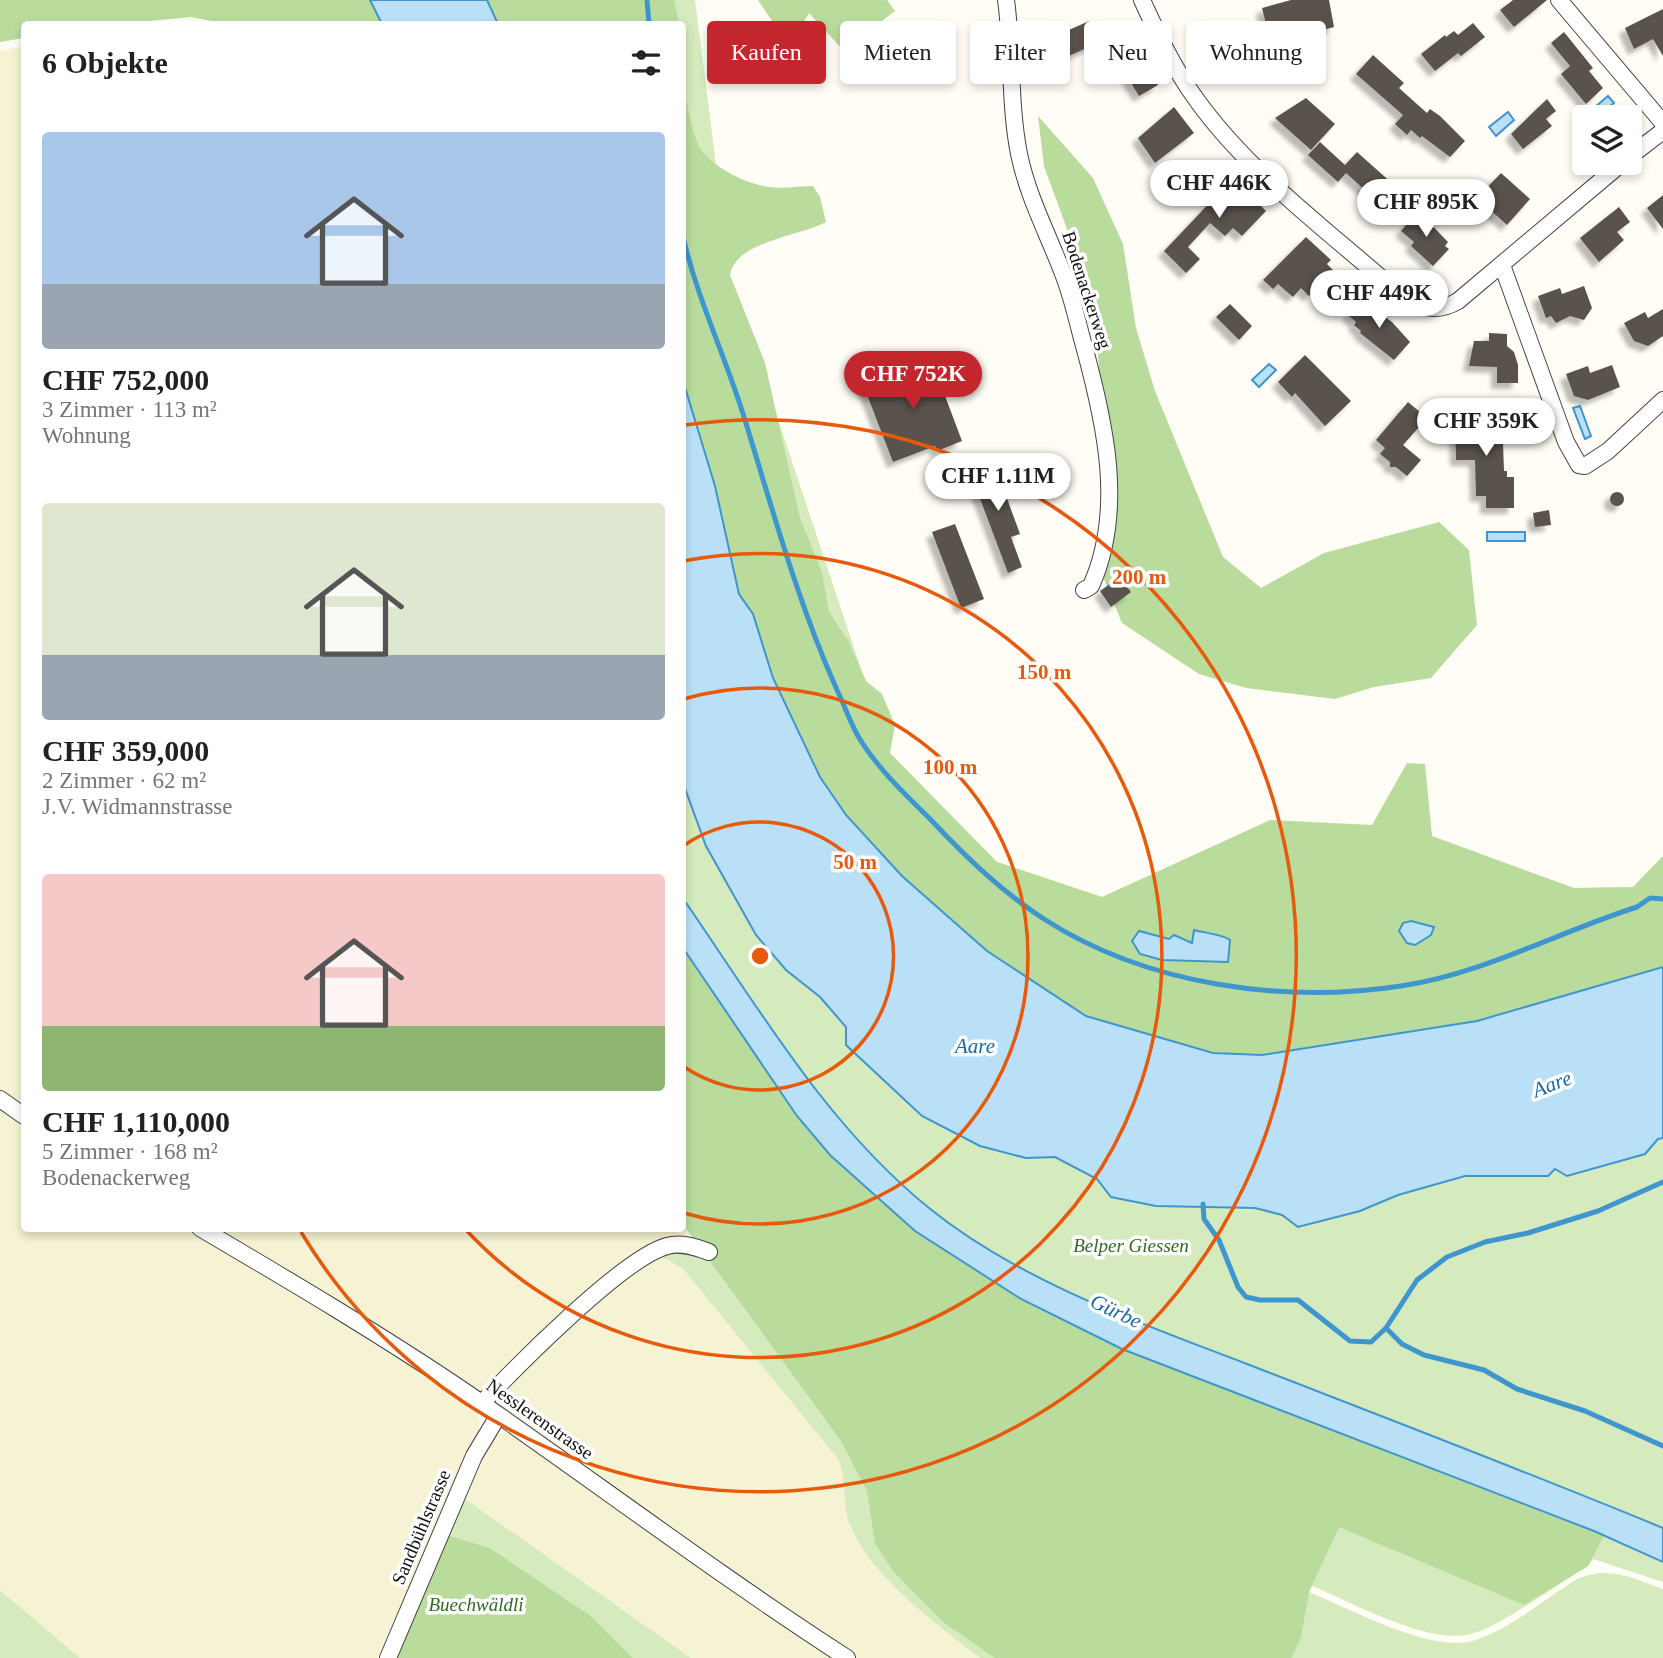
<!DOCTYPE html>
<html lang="de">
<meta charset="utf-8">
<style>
:root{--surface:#fff;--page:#f6f6f6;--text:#202124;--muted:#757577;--accent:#c4262e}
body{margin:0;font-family:"Times New Roman",serif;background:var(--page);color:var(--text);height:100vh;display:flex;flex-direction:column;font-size:26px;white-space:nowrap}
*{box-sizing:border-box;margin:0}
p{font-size:23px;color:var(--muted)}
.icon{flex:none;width:38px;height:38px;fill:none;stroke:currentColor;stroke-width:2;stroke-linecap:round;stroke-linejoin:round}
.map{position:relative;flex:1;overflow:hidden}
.panel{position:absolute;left:21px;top:21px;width:665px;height:1211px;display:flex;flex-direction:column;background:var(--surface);border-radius:7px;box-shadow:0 4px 10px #0003}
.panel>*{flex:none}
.hud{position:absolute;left:707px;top:21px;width:665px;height:63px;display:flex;gap:14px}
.buttons{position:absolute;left:1572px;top:105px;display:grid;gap:14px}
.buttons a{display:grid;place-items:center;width:70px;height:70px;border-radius:7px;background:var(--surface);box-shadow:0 4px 10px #0003;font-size:35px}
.price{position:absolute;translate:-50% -60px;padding:0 16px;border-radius:24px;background:#fff;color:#222;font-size:23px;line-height:46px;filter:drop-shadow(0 2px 4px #0008)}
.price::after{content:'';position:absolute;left:50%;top:42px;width:21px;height:16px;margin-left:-10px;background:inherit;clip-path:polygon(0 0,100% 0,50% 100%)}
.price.current{background:var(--accent);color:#fff}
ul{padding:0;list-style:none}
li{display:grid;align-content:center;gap:14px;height:371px;padding:0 21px}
li span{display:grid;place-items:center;height:217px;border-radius:7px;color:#555}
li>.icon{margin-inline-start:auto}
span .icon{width:126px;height:126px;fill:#fffc;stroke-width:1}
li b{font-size:30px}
h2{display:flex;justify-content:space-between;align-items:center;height:84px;padding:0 21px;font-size:30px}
.tag{padding:0 24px;border-radius:7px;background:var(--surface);box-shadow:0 4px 10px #0003;font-size:24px;line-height:63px}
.tag.current{background:var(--accent);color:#fff}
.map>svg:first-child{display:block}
.farmland{fill:#f6f3d4}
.green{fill:#d5ebbd}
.forest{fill:#b9dc9c}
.water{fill:#b9e0f7;stroke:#3f96cf;stroke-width:2}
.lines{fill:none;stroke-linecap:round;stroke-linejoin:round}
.stream{stroke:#3f96cf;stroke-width:5}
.building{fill:#5a524d;filter:url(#shadow)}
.street-casing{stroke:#444;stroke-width:18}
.street{stroke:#fff;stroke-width:16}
.ring{fill:none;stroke:#e8590c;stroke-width:3.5}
.labels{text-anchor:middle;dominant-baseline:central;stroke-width:7;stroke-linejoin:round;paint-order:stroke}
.street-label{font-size:19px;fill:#111;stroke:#fff}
.park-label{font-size:19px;font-style:italic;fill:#2f6b1f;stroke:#fff}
.water-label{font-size:21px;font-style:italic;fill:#1768a6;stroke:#fff}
.centre{fill:#e8590c;stroke:#fff;stroke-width:3.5}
.ring-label{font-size:21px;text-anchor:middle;font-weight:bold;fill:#e8590c;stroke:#fff;stroke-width:7;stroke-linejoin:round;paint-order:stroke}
</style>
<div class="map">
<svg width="1663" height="1658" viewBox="0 0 1663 1658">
<defs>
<filter id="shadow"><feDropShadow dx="-6" dy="6" stdDeviation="2" flood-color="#0004"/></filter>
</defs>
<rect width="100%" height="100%" fill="#fffdf5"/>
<g class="farmland">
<polygon points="24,46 24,1109 0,1091 0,51"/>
<polygon points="0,1103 24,1122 24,1228 192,1229 287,1284 473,1404 480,1421 479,1431 377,1658 80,1658 0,1590"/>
<polygon points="683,1224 693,1241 667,1242 482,1392 475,1391 209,1229 682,1228"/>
<polygon points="655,1256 667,1259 684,1270 838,1459 843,1469 851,1527 861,1546 883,1573 937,1623 980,1658 854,1658 498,1408 495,1402 496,1396 584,1310"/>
<polygon points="500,1433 513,1433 834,1658 691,1658 461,1496 493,1436"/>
</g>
<g class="green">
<path d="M189,0h506l35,275 159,478 108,109 104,35 271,-72 202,63 59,-1 30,-31v726l-70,-23 -5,7c-30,18 -87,60 -117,68 -44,11 -117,-31 -159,-48l-3,6c42,17 124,63 167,48 36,-13 69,-41 101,-61 31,-14 56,-1 86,10v69h-683c-43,-34 -107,-79 -129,-131 -10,-22 -3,-47 -13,-68l-154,-189 -17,-11 -12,-3 11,-4 37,1 -21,-29v-1200h-454z"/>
<polygon points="461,1496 691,1658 633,1658 591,1616 490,1548 444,1534"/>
<polygon points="0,1590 80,1658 0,1658"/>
</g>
<g class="forest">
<polygon points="0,0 370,0 382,24 228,24 191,17 116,24 24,24 24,38 0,42"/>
<polygon points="487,0 674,0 679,24 498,24"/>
<polygon points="758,0 887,0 895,11 843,50 809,13 797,33 780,33"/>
<path d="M682,66c2,21 8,68 20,85 14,18 45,33 67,36 15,2 30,-1 44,-1l7,11 6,25c-28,15 -90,19 -96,53l35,88 35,155 22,54 7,40 20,30 17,39 16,13 13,31 -5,28 107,109 105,35 168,-77 102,5 35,-62 18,1 7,72 142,52 59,-1 30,-31v111l-186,54 -215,34 -49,-2 -127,-37 -99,-65 -85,-75 -56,-61 -26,-38 -47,-99 -20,-64 -14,-20 -24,-108 -31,-102z"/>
<polygon points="1038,116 1093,178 1123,244 1136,328 1155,391 1223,557 1261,588 1324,553 1439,522 1469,550 1477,625 1431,678 1374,687 1335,699 1246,688 1199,674 1122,623 1099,567 1107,485 1098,354 1080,265 1044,166"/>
<polygon points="682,948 797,1116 830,1155 915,1231 968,1266 1021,1299 1122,1349 1594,1531 1604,1536 1588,1566 1524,1605 1339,1527 1309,1592 1301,1637 1292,1658 995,1658 943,1622 892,1570 875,1543 867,1491 841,1441 683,1224"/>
<polygon points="444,1534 490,1548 591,1616 633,1658 394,1658"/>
</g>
<g class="water">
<polygon points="370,0 487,0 498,24 382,24"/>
<polygon points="1608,96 1614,103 1597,117 1592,117 1588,113"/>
<polygon points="1508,112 1514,120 1496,136 1489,127"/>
<polygon points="1389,198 1396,205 1382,221 1374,214"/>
<polygon points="683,364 684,384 715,486 739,594 753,614 773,678 820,777 846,815 902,876 987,951 1086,1016 1213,1053 1262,1055 1477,1021 1663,967 1663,1138 1658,1139 1645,1154 1567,1176 1555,1169 1548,1176 1465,1176 1398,1195 1360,1211 1298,1227 1282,1215 1255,1208 1156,1206 1111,1197 1097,1179 1055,1157 1026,1158 980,1146 922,1116 846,1045 846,1027 820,997 786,970 756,935 706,846 683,783"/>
<polygon points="1269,364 1276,370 1259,387 1252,380"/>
<polygon points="1580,406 1591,436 1585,439 1573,408"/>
<rect x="1487" y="532" width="38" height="9"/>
<path d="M682,897c75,108 143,227 247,311 90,73 211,115 318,156 139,54 278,107 416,164v34l-69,-31 -472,-182 -101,-50 -106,-68 -85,-76 -33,-39 -114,-168z"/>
<polygon points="1411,921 1434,927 1431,935 1415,945 1407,943 1399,931 1403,923"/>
<path d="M1194,930c10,3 28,4 36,10l-2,22 -66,-2 -22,-6 -8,-13 7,-10 30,8 5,-4 18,8z"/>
</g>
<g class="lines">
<g class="stream">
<polyline points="647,0 649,24"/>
<path d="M682,232c14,65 44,125 63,188 28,91 53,183 92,270 8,16 14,36 24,51 19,30 46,55 71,80 34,36 70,71 112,98 102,66 239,85 357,67 82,-12 157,-54 236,-79l13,-9 13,1"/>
<polyline points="1203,1204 1204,1219 1219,1240 1238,1287 1246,1297 1260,1300 1298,1300 1350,1341 1371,1342 1386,1328 1417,1280 1447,1257 1485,1242 1528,1233 1598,1211 1663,1182"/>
<polyline points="1386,1328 1402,1344 1424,1355 1484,1370 1517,1389 1585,1411 1663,1446"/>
</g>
</g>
<g class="building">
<polygon points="1291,0 1329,0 1334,27 1306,35 1301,23 1268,32 1262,8"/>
<polygon points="1513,0 1547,0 1514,27 1500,10"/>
<polygon points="1663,9 1663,56 1653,39 1634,49 1625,28"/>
<polygon points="1089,21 1098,43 1064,58 1061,51 1054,53 1049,39"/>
<polygon points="1473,23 1485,37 1461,56 1458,53 1435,71 1421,54 1445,35 1446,37 1454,31 1458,35"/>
<polygon points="1564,32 1593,68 1589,71 1603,88 1586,104 1561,74 1570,66 1551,43"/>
<polygon points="1373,55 1404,83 1399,88 1427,113 1430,109 1440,116 1465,141 1450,157 1422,136 1420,138 1411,130 1407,135 1395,124 1403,115 1356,74"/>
<polygon points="1146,60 1158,85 1139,96 1125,73"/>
<polygon points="1306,98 1335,124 1311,150 1275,118"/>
<polygon points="1547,99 1556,111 1546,119 1552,126 1523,149 1511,134"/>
<polygon points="1174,107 1194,133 1155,163 1138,138"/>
<polygon points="1320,142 1345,165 1357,152 1394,185 1378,202 1346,173 1338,182 1308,155"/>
<polygon points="1501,173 1530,199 1507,225 1477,198"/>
<polygon points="1237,174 1264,200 1260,205 1266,211 1242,236 1233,228 1225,236 1210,223 1188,247 1200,259 1186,273 1164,251"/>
<polygon points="1663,195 1663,229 1647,208"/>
<polygon points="1619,207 1630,222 1617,232 1624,240 1599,262 1580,238"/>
<polygon points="1418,211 1448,242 1445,246 1449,249 1433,266 1411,246 1414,242 1401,231"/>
<polygon points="1306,237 1331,260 1327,264 1333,270 1309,296 1301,288 1293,297 1278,284 1273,289 1263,280"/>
<polygon points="1584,286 1592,308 1584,320 1570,316 1556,323 1551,316 1546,318 1538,296 1560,288 1562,294"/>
<polygon points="1364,302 1392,322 1410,342 1394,360 1360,333 1361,331 1354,325 1356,322 1347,314"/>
<polygon points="1230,304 1252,326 1239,340 1216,317"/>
<polygon points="1663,309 1663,336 1648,346 1634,341 1624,323 1645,312 1648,318"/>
<polygon points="1489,333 1507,334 1507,346 1514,352 1518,365 1518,383 1497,383 1497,367 1469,366 1474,341 1489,341"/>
<polygon points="1305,355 1351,401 1325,426 1295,393 1292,397 1278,382"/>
<polygon points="930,356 962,441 937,451 935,446 893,462 864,387 906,370 904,366"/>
<polygon points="1612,365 1620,387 1588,400 1574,396 1566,374 1588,366 1590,373"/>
<polygon points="1408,402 1427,418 1403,445 1421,460 1407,476 1396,467 1390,467 1390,462 1380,454 1385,448 1376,440"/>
<polygon points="1464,415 1502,415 1504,471 1507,471 1507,477 1514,477 1514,508 1486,508 1486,496 1476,496 1475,460 1456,460 1455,418 1463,418"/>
<polygon points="994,463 1020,534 1011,537 1022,567 1008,573 970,472"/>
<circle cx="1617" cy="499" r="7"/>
<polygon points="1549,510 1551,525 1535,527 1533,513"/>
<polygon points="955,524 984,599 961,608 932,532"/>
<polygon points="1120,577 1131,592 1111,607 1100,591"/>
</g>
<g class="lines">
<g class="street-casing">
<g id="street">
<path d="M1006,0c7,51 3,103 13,154 9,44 31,84 46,125 8,22 13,45 19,67 21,77 41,164 7,240l-7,4"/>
<path d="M1142,0c15,33 32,69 54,99 55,77 138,136 208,199 18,12 35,14 54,3l164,-138"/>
<polyline points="1559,0 1663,123"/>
<polyline points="1629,157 1663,131"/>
<polyline points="1502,265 1566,442 1579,465 1585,466 1608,451 1663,400"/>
<polyline points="0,1099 24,1116"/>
<path d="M200,1228c90,53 180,106 267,165 127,88 250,181 380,265"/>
<path d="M481,1404c34,-36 142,-146 186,-158 14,-4 29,1 42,6"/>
<polyline points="388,1658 474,1456 498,1416"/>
</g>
</g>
<use href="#street" class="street"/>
</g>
<g class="ring">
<path d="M683 846A134 134 0 1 1 683 1066"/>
<path d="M684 699A268 268 0 1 1 684 1213"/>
<path d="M683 561A402 402 0 1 1 466 1230"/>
<path d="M685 425A536 536 0 1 1 301 1232"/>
</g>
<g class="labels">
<g class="street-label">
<text transform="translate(1087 290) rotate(72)">Bodenackerweg</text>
<text transform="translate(540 1419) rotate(35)">Nesslerenstrasse</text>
<text transform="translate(421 1527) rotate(-67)">Sandbühlstrasse</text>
</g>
<g class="park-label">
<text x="1131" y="1245">Belper Giessen</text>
<text x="476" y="1604">Buechwäldli</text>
</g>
<g class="water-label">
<text x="975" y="1046">Aare</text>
<text transform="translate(1552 1084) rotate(-21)">Aare</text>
<text transform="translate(1116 1311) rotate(25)">Gürbe</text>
</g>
</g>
<circle cx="760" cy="956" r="10" class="centre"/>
<g class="ring-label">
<text x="1139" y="584">200 m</text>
<text x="1044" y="679">150 m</text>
<text x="950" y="774">100 m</text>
<text x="855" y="869">50 m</text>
</g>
</svg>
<div class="buttons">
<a><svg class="icon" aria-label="layers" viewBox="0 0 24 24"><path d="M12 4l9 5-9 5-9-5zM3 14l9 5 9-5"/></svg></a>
</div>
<b class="price" style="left:1219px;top:220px">CHF 446K</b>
<b class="price" style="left:1426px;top:239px">CHF 895K</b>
<b class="price" style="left:1379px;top:330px">CHF 449K</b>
<b class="price current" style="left:913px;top:411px">CHF 752K</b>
<b class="price" style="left:1486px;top:458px">CHF 359K</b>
<b class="price" style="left:998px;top:513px">CHF 1.11M</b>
<div class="hud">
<a class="tag current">Kaufen</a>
<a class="tag">Mieten</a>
<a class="tag">Filter</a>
<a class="tag">Neu</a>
<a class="tag">Wohnung</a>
</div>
<section class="panel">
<h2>6 Objekte<svg class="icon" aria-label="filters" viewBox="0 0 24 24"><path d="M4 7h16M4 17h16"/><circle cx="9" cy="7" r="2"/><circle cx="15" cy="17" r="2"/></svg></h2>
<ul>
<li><span style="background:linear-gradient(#a9c7e8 70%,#9aa5b1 0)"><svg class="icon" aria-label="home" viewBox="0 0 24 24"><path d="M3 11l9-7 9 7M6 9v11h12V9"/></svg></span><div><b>CHF 752,000</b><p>3 Zimmer · 113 m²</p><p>Wohnung</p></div></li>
<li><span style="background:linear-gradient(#dfe7d0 70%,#9aa5b1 0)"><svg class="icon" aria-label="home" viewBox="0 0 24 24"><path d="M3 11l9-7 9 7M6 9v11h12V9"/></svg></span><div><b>CHF 359,000</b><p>2 Zimmer · 62 m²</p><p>J.V. Widmannstrasse</p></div></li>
<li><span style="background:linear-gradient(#f6c9c9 70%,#8fb573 0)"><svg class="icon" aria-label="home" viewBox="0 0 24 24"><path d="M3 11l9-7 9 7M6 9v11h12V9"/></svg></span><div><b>CHF 1,110,000</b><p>5 Zimmer · 168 m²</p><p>Bodenackerweg</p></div></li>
</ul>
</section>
</div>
